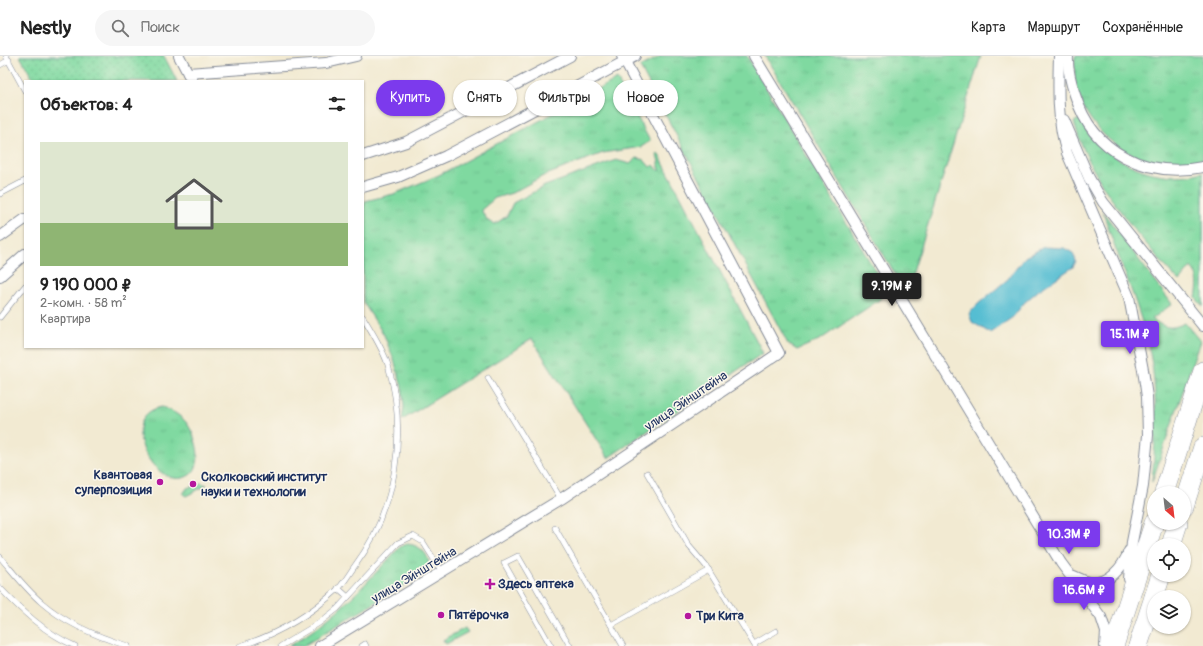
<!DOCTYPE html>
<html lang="ru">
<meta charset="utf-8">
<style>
:root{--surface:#fff;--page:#f6f6f6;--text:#222;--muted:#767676;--line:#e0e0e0;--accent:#7c3aed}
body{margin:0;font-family:Pangolin,sans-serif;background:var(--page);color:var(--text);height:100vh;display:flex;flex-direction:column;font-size:15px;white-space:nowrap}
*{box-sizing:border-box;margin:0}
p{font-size:13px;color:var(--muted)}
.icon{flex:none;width:22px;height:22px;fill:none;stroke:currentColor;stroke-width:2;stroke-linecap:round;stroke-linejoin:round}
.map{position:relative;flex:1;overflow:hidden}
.panel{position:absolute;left:24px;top:24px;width:340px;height:268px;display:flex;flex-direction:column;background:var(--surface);border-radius:0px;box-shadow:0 1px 3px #0004}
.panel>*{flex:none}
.top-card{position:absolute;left:376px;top:24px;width:380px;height:36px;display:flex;gap:8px}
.needle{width:26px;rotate:152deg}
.buttons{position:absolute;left:1147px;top:430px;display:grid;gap:8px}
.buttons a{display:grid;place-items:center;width:44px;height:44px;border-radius:50%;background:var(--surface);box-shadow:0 1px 3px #0004;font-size:20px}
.price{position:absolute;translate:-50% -34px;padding:0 9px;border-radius:4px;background:var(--accent);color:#fff;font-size:13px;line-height:26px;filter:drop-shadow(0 1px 2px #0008)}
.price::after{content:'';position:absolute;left:50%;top:24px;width:12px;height:9px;margin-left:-6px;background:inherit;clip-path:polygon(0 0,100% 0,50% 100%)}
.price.active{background:#222;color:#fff}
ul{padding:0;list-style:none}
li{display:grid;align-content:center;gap:8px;height:212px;padding:0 16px}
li+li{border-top:1px solid var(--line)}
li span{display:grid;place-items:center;height:124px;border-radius:0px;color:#555}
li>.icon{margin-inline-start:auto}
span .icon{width:72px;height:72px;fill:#fffc;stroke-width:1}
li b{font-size:17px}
h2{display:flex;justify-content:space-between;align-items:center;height:48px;padding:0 16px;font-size:17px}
.tag{padding:0 14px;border-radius:18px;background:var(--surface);box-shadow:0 1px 3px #0004;font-size:14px;line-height:36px}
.tag.active{background:var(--accent);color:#fff}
header{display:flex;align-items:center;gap:24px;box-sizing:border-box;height:56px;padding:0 20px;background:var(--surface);border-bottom:1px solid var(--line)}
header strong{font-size:19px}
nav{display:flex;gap:22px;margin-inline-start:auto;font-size:14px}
.search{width:280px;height:36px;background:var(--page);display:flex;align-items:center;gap:10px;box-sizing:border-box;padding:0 14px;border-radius:22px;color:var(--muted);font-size:15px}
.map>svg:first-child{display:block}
.grass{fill:url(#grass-tufts);stroke:#4d847f}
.park{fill:url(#park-dots);stroke:#4d847f}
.water{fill:#55bdd2;stroke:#387698}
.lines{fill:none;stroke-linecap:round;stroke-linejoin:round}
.lane-casing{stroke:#868c98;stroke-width:6}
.street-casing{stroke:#868c98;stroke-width:12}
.highway-casing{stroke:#868c98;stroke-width:20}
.lane{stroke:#fff;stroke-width:5}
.street{stroke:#fff;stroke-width:10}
.highway{stroke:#fff;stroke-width:19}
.poi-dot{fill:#b5179e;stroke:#fbf7ec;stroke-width:1.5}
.labels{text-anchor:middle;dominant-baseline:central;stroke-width:3;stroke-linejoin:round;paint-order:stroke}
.street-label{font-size:13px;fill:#1b2f5e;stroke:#fbf7ec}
.poi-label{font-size:13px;font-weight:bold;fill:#1b2f5e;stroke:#fbf7ec;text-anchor:start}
</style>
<header>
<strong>Nestly</strong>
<div class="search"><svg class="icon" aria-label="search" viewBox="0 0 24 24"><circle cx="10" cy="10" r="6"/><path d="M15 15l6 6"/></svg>Поиск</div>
<nav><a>Карта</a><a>Маршрут</a><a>Сохранённые</a></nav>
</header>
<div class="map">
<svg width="1203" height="590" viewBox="0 0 1203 590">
<defs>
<pattern id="grass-tufts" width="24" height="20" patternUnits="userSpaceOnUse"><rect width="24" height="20" fill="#7fd9a0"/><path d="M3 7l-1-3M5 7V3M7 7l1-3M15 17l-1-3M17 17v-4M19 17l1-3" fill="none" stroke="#6dbb8c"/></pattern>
<pattern id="park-dots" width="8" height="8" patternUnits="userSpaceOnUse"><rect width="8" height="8" fill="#7fd9a0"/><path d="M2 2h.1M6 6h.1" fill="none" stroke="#6dbb8c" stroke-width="1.8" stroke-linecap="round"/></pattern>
</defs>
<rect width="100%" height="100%" fill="#fbf7ec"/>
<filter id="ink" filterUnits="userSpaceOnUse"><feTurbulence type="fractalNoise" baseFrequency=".025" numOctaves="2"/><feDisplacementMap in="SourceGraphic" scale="8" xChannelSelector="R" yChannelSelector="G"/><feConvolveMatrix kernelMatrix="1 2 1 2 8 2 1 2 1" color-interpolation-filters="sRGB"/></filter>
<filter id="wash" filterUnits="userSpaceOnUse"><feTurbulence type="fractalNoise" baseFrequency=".012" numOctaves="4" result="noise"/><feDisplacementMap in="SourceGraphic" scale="16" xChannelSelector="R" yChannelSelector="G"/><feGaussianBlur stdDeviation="0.9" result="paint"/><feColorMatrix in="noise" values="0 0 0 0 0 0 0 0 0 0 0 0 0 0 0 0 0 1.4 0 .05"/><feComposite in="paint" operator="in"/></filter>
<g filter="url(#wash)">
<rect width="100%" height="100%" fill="#f2ead2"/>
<g class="grass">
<polygon points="661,0 747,0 879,221 885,237 879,244 821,283 797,294 788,288 640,11"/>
<polygon points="765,0 981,0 912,219 908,225 901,228"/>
<path d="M1075,0h128v106c-50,16 -110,-19 -125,-69 -4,-12 -4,-25 -3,-37z"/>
<polygon points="617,23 650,85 641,91 603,97 543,120 512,137 495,142 481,154 488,165 495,168 507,160 513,147 545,130 616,104 630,108 637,102 644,104 650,111 654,109 659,115 660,114 658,107 659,105 656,98 658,97 763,297 608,402 532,283 402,364 404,351 402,331 394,304 384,279 363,246 363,153 365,145 394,138 439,119"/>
<path d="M1079,63c6,8 11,19 19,25 29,25 67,39 105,28v135l-7,-9c2,-12 4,-21 -5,-31l-12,14c-15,-15 -28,-32 -42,-48 -27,-34 -51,-68 -63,-111z"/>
<path d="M1103,156l69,92 -20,15c13,9 18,11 33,4l15,18 -48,141c4,-48 7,-99 -6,-146 -11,-42 -30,-82 -43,-124z"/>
<path d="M162,351c9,3 16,7 23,14 12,14 23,52 -3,57 -31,7 -66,-63 -20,-71z"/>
<polygon points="201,427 207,429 186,440 183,438 187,432"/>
<path d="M407,488c14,1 25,12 21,27l-125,75h-14c46,-27 75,-61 111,-99z"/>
<polygon points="465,572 468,576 446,588 443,584"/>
</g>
<polygon class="park" points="20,0 164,0 177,25 34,25"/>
<polygon class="water" points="1044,191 1064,192 1073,197 1076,205 1073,211 1039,234 1024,247 1013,261 990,277 972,266 969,258 978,248 1008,223 1025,201"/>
</g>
<g filter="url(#ink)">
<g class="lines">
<g class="lane-casing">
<g id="lane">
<polyline points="6,0 25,35"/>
<polyline points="0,9 9,4"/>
<polyline points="0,138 25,125"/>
<polyline points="0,261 25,230"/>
<polyline points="488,322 561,443"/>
<polyline points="647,417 689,490 706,510 755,590"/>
<polyline points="555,472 611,569"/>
<path d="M0,501c13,15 26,32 41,45 24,21 57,35 87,44"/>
<path d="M0,532c22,23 45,45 75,58"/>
<polyline points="338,532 348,541"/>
<polyline points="754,588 776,575"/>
<path d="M240,590c36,-11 70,-31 98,-57 6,-6 11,-15 16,-22 43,-57 54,-134 34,-202 -5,-16 -16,-33 -25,-48"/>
<polyline points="281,590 319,567 337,553 398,487 413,480 423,486 442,516"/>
<polyline points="362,590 365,588 366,590"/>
<polyline points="551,590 504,507 518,500 570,590"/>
<polyline points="623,590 611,569 709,514"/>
</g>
</g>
<g class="street-casing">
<g id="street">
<polyline points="179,0 192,25"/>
<polyline points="754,0 1061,507 1101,561 1106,576 1105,590"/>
<path d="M1059,0c-1,32 -2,66 8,97l62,144 14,73 4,27 1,38 -5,51 -11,56 -3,37"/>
<path d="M1068,0c-1,13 3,27 7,39 18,58 71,83 128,72"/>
<polyline points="188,17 326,7 356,0"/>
<polyline points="1064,64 1089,122 1103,146 1203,270"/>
<polyline points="363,100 406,86 570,0"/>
<polyline points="363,131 398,121 446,100 635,0"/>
<polyline points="0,181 25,163"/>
<polyline points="0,220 25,198"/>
<path d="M1071,519c6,2 12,6 18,7 19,4 34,-15 40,-31"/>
<polyline points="320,590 561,443 779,297 622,0"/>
</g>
</g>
<g class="highway-casing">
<g id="highway">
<polyline points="1164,437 1203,315"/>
<polyline points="1184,450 1203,391"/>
<polyline points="1171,489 1178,467"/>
<polyline points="1154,541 1161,519"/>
<polyline points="1114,590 1154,467"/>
<polyline points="1138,590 1154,541"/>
</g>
</g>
<use href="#lane" class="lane"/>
<use href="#street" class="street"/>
<use href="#highway" class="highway"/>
</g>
</g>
<g class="poi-dot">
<circle cx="160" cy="426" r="4"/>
<circle cx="193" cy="428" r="4"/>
<path d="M488 522h4v4h4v4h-4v4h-4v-4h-4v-4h4z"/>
<circle cx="441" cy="559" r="4"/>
<circle cx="688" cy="560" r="4"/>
</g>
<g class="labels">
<g class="street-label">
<text transform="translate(686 345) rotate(-34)">улица Эйнштейна</text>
<text transform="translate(414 519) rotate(-31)">улица Эйнштейна</text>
</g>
<g class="poi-label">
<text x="152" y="419" text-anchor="end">Квантовая<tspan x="152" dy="15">суперпозиция</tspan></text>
<text x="201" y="421">Сколковский институт<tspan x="201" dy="15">науки и технологии</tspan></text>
<text x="498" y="528">Здесь аптека</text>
<text x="449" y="559">Пятёрочка</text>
<text x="696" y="560">Три Кита</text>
</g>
</g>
</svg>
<div class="buttons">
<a><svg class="needle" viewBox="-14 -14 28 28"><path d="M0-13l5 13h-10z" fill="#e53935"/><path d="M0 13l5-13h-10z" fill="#767676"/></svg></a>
<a><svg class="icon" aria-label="locate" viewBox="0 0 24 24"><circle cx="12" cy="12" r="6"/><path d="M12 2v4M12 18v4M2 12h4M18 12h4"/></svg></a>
<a><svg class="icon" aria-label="layers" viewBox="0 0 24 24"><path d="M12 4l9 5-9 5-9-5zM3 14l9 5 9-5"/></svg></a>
</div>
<b class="price active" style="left:892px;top:251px">9.19M ₽</b>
<b class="price" style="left:1130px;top:299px">15.1M ₽</b>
<b class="price" style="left:1069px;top:499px">10.3M ₽</b>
<b class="price" style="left:1084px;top:555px">16.6M ₽</b>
<div class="top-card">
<a class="tag active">Купить</a>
<a class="tag">Снять</a>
<a class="tag">Фильтры</a>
<a class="tag">Новое</a>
</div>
<section class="panel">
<h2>Объектов: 4<svg class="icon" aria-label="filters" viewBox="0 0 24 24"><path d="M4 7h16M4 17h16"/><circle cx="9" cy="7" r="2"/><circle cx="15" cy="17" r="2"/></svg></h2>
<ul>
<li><span style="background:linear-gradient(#dfe7d0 65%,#8fb573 0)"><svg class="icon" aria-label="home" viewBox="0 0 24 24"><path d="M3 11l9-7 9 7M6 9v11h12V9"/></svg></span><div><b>9 190 000 ₽</b><p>2-комн. · 58 m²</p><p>Квартира</p></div></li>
</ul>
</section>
</div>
